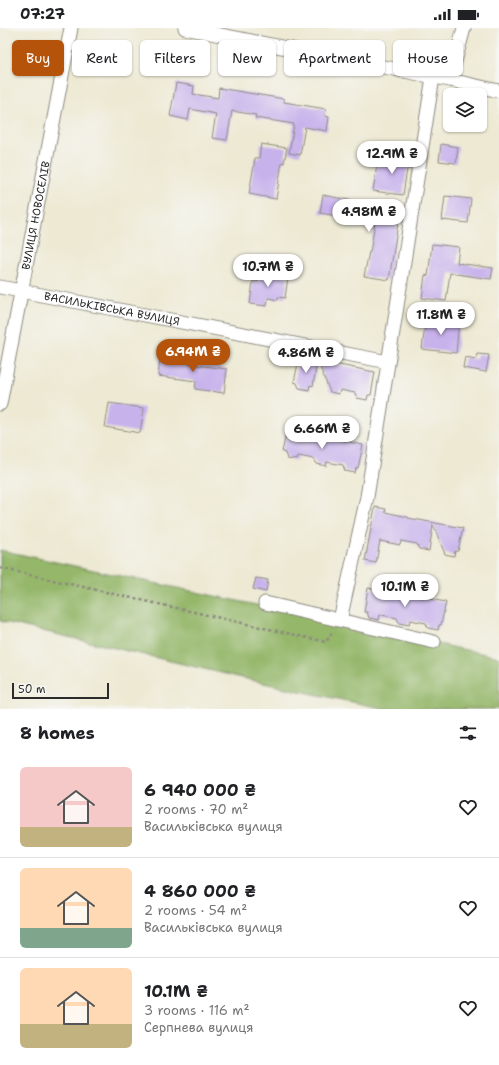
<!DOCTYPE html>
<meta charset="utf-8">
<style>
:root{--surface:#fff;--page:#f6f6f6;--text:#202124;--muted:#757577;--line:#e0e0e0;--accent:#b45309}
body{margin:0;font-family:"Shantell Sans",sans-serif;background:var(--page);color:var(--text);height:100vh;display:flex;flex-direction:column;font-size:15px;white-space:nowrap}
*{box-sizing:border-box;margin:0}
p{font-size:13px;color:var(--muted)}
.icon{flex:none;width:22px;height:22px;fill:none;stroke:currentColor;stroke-width:2;stroke-linecap:round;stroke-linejoin:round}
.map{position:relative;height:681px;overflow:hidden}
.panel{display:flex;flex-direction:column;background:var(--surface);flex:1}
.panel>*{flex:none}
.banner{position:absolute;left:12px;top:12px;width:475px;height:36px;display:flex;gap:8px}
.controls{position:absolute;left:443px;top:60px;display:grid;gap:8px}
.controls a{display:grid;place-items:center;width:44px;height:44px;border-radius:6px;background:var(--surface);box-shadow:0 1px 3px #0004;font-size:20px}
.scale{position:absolute;left:12px;bottom:10px;width:97px;box-sizing:border-box;padding-left:4px;border:2px solid #2b2b2b;border-top:0;font-size:11px;line-height:14px;white-space:nowrap;color:#2b2b2b;-webkit-text-stroke:3px #f6f6f2;paint-order:stroke}
.price{position:absolute;translate:-50% -34px;padding:0 9px;border-radius:14px;background:#fff;color:#222;font-size:13px;line-height:26px;filter:drop-shadow(0 1px 2px #0008)}
.price::after{content:'';position:absolute;left:50%;top:24px;width:12px;height:9px;margin-left:-6px;background:inherit;clip-path:polygon(0 0,100% 0,50% 100%)}
.price.selected{background:var(--accent);color:#fff}
ul{padding:0;list-style:none}
li{display:flex;align-items:center;gap:12px;height:100px;padding:0 20px}
li+li{border-top:1px solid var(--line)}
li span{display:grid;place-items:center;flex:none;width:112px;height:80px;border-radius:6px;color:#555}
li>.icon{margin-inline-start:auto}
span .icon{width:48px;height:48px;fill:#fffc;stroke-width:1}
li b{font-size:17px}
h2{display:flex;justify-content:space-between;align-items:center;height:48px;padding:0 20px;font-size:17px}
.pill{padding:0 14px;border-radius:6px;background:var(--surface);box-shadow:0 1px 3px #0004;font-size:14px;line-height:36px}
.pill.selected{background:var(--accent);color:#fff}
.status{display:flex;justify-content:space-between;align-items:center;height:28px;padding:0 20px;background:var(--surface);direction:ltr}
.status svg{height:11px;fill:currentColor}
.map>svg:first-child{display:block}
.forest{fill:#95b76b;stroke:#60714b}
.building{fill:#c8b2ec}
.lines{fill:none;stroke-linecap:round;stroke-linejoin:round}
.street-casing{stroke:#8c8a7f;stroke-width:15}
.path{stroke:#8c8a7f;stroke-width:2.5;stroke-dasharray:3 3;stroke-linecap:butt}
.street{stroke:#fff;stroke-width:13}
.labels{text-anchor:middle;dominant-baseline:central;stroke-width:4;stroke-linejoin:round;paint-order:stroke}
.street-label{font-size:11px;fill:#2b2b2b;stroke:#f6f6f2}
</style>
<div class="status"><b>07:27</b><svg viewBox="0 0 49 12"><path d="M0 12V9h3v3zM5 12V6h3v6zM10 12V3h3v9zM15 12V0h3v12zM26 1h20v11H26zM47 4h2v5h-2z"/></svg></div>
<div class="map">
<svg width="499" height="681" viewBox="0 0 499 681">
<rect width="100%" height="100%" fill="#f6f6f2"/>
<filter id="ink" filterUnits="userSpaceOnUse"><feTurbulence type="fractalNoise" baseFrequency=".025" numOctaves="2"/><feDisplacementMap in="SourceGraphic" scale="8" xChannelSelector="R" yChannelSelector="G"/><feConvolveMatrix kernelMatrix="1 2 1 2 8 2 1 2 1" color-interpolation-filters="sRGB"/></filter>
<filter id="wash" filterUnits="userSpaceOnUse"><feTurbulence type="fractalNoise" baseFrequency=".012" numOctaves="4" result="noise"/><feDisplacementMap in="SourceGraphic" scale="16" xChannelSelector="R" yChannelSelector="G"/><feGaussianBlur stdDeviation="0.9" result="paint"/><feColorMatrix in="noise" values="0 0 0 0 0 0 0 0 0 0 0 0 0 0 0 0 0 1.4 0 .05"/><feComposite in="paint" operator="in"/></filter>
<g filter="url(#wash)">
<rect width="100%" height="100%" fill="#ede9d3"/>
<polygon class="forest" points="0,522 499,629 499,681 386,681 285,660 0,593"/>
<g id="blocks">
<g class="building">
<polygon points="176,55 194,58 193,66 218,70 219,60 284,71 284,74 326,81 325,88 329,89 327,103 305,99 300,127 289,125 294,96 255,90 256,87 232,83 227,112 212,110 216,86 190,81 188,92 170,88"/>
<polygon points="261,116 287,120 284,135 282,134 276,171 249,166 255,130 259,130"/>
<polygon points="441,116 458,119 456,135 439,133"/>
<polygon points="388,125 412,130 410,141 407,141 403,167 373,163 377,136 386,137"/>
<polygon points="323,167 364,175 362,184 399,189 389,252 364,248 369,224 370,224 375,195 320,185"/>
<polygon points="445,168 471,171 468,195 442,192"/>
<polygon points="432,216 459,219 457,235 493,240 491,251 450,245 446,273 422,270 425,247 428,248"/>
<polygon points="259,243 282,246 281,248 288,249 285,270 278,269 278,272 268,270 267,278 250,276 253,253 258,254"/>
<polygon points="426,290 459,294 456,325 422,321"/>
<polygon points="161,324 189,328 188,336 227,341 224,365 195,361 196,353 158,348"/>
<polygon points="477,326 489,327 486,344 463,340 465,329 476,331"/>
<polygon points="299,331 317,334 313,358 310,357 309,362 299,360 297,355 294,354"/>
<polygon points="318,334 329,337 329,335 375,344 371,367 368,367 367,372 357,370 355,365 340,362 339,366 330,364"/>
<polygon points="109,375 144,380 140,405 105,399"/>
<polygon points="287,401 363,417 358,440 356,440 355,445 345,443 343,437 327,434 326,438 317,436 314,431 298,428 297,432 287,431 285,425 282,424"/>
<polygon points="375,479 386,481 385,484 408,489 408,490 463,500 458,523 455,523 454,528 445,526 433,497 429,523 419,521 417,516 401,513 400,517 380,513 376,535 365,533"/>
<polygon points="256,550 268,552 266,564 253,561"/>
<polygon points="368,560 446,574 441,597 439,597 438,602 428,600 426,595 410,592 409,597 399,595 397,590 382,587 380,587 379,592 369,590 367,584 364,584"/>
</g>
</g>
</g>
<g filter="url(#ink)">
<use href="#blocks" fill-opacity="0" stroke="#8c8a7f" stroke-width="1"/>
<g class="lines">
<g class="street-casing">
<g id="street">
<polyline points="185,0 450,52 499,63"/>
<polyline points="450,52 464,0"/>
<path id="s1" d="M0,259l388,75"/>
<path id="s2" d="M0,376l71,-376"/>
<polyline points="265,575 434,614"/>
<polyline points="340,592 367,469 433,49"/>
</g>
</g>
<polyline class="path" points="0,540 326,614 333,603"/>
<use href="#street" class="street"/>
</g>
</g>
<g class="labels">
<g class="street-label">
<text stroke="none"><textPath href="#s2" startOffset="192">ВУЛИЦЯ НОВОСЕЛІВ</textPath></text>
<text stroke="none"><textPath href="#s1" startOffset="114">ВАСИЛЬКІВСЬКА ВУЛИЦЯ</textPath></text>
</g>
</g>
</svg>
<div class="controls">
<a><svg class="icon" aria-label="layers" viewBox="0 0 24 24"><path d="M12 4l9 5-9 5-9-5zM3 14l9 5 9-5"/></svg></a>
</div>
<div class="scale">50 m</div>
<b class="price" style="left:392px;top:147px">12.9M ₴</b>
<b class="price" style="left:369px;top:205px">4.98M ₴</b>
<b class="price" style="left:268px;top:260px">10.7M ₴</b>
<b class="price" style="left:441px;top:308px">11.8M ₴</b>
<b class="price selected" style="left:193px;top:345px">6.94M ₴</b>
<b class="price" style="left:306px;top:346px">4.86M ₴</b>
<b class="price" style="left:322px;top:422px">6.66M ₴</b>
<b class="price" style="left:405px;top:580px">10.1M ₴</b>
<div class="banner">
<a class="pill selected">Buy</a>
<a class="pill">Rent</a>
<a class="pill">Filters</a>
<a class="pill">New</a>
<a class="pill">Apartment</a>
<a class="pill">House</a>
</div>
</div>
<section class="panel">
<h2>8 homes<svg class="icon" aria-label="filters" viewBox="0 0 24 24"><path d="M4 7h16M4 17h16"/><circle cx="9" cy="7" r="2"/><circle cx="15" cy="17" r="2"/></svg></h2>
<ul>
<li><span style="background:linear-gradient(#f6c9c9 75%,#c2b280 0)"><svg class="icon" aria-label="home" viewBox="0 0 24 24"><path d="M3 11l9-7 9 7M6 9v11h12V9"/></svg></span><div><b>6 940 000 ₴</b><p>2 rooms · 70 m²</p><p>Васильківська вулиця</p></div><svg class="icon" aria-label="heart" viewBox="0 0 24 24"><path d="M12 20l-8-8c-3-5 5-10 8-4 3-6 11-1 8 4z"/></svg></li>
<li><span style="background:linear-gradient(#ffd9b3 75%,#7fa58c 0)"><svg class="icon" aria-label="home" viewBox="0 0 24 24"><path d="M3 11l9-7 9 7M6 9v11h12V9"/></svg></span><div><b>4 860 000 ₴</b><p>2 rooms · 54 m²</p><p>Васильківська вулиця</p></div><svg class="icon" aria-label="heart" viewBox="0 0 24 24"><path d="M12 20l-8-8c-3-5 5-10 8-4 3-6 11-1 8 4z"/></svg></li>
<li><span style="background:linear-gradient(#ffd9b3 70%,#c2b280 0)"><svg class="icon" aria-label="home" viewBox="0 0 24 24"><path d="M3 11l9-7 9 7M6 9v11h12V9"/></svg></span><div><b>10.1M ₴</b><p>3 rooms · 116 m²</p><p>Серпнева вулиця</p></div><svg class="icon" aria-label="heart" viewBox="0 0 24 24"><path d="M12 20l-8-8c-3-5 5-10 8-4 3-6 11-1 8 4z"/></svg></li>
</ul>
</section>
